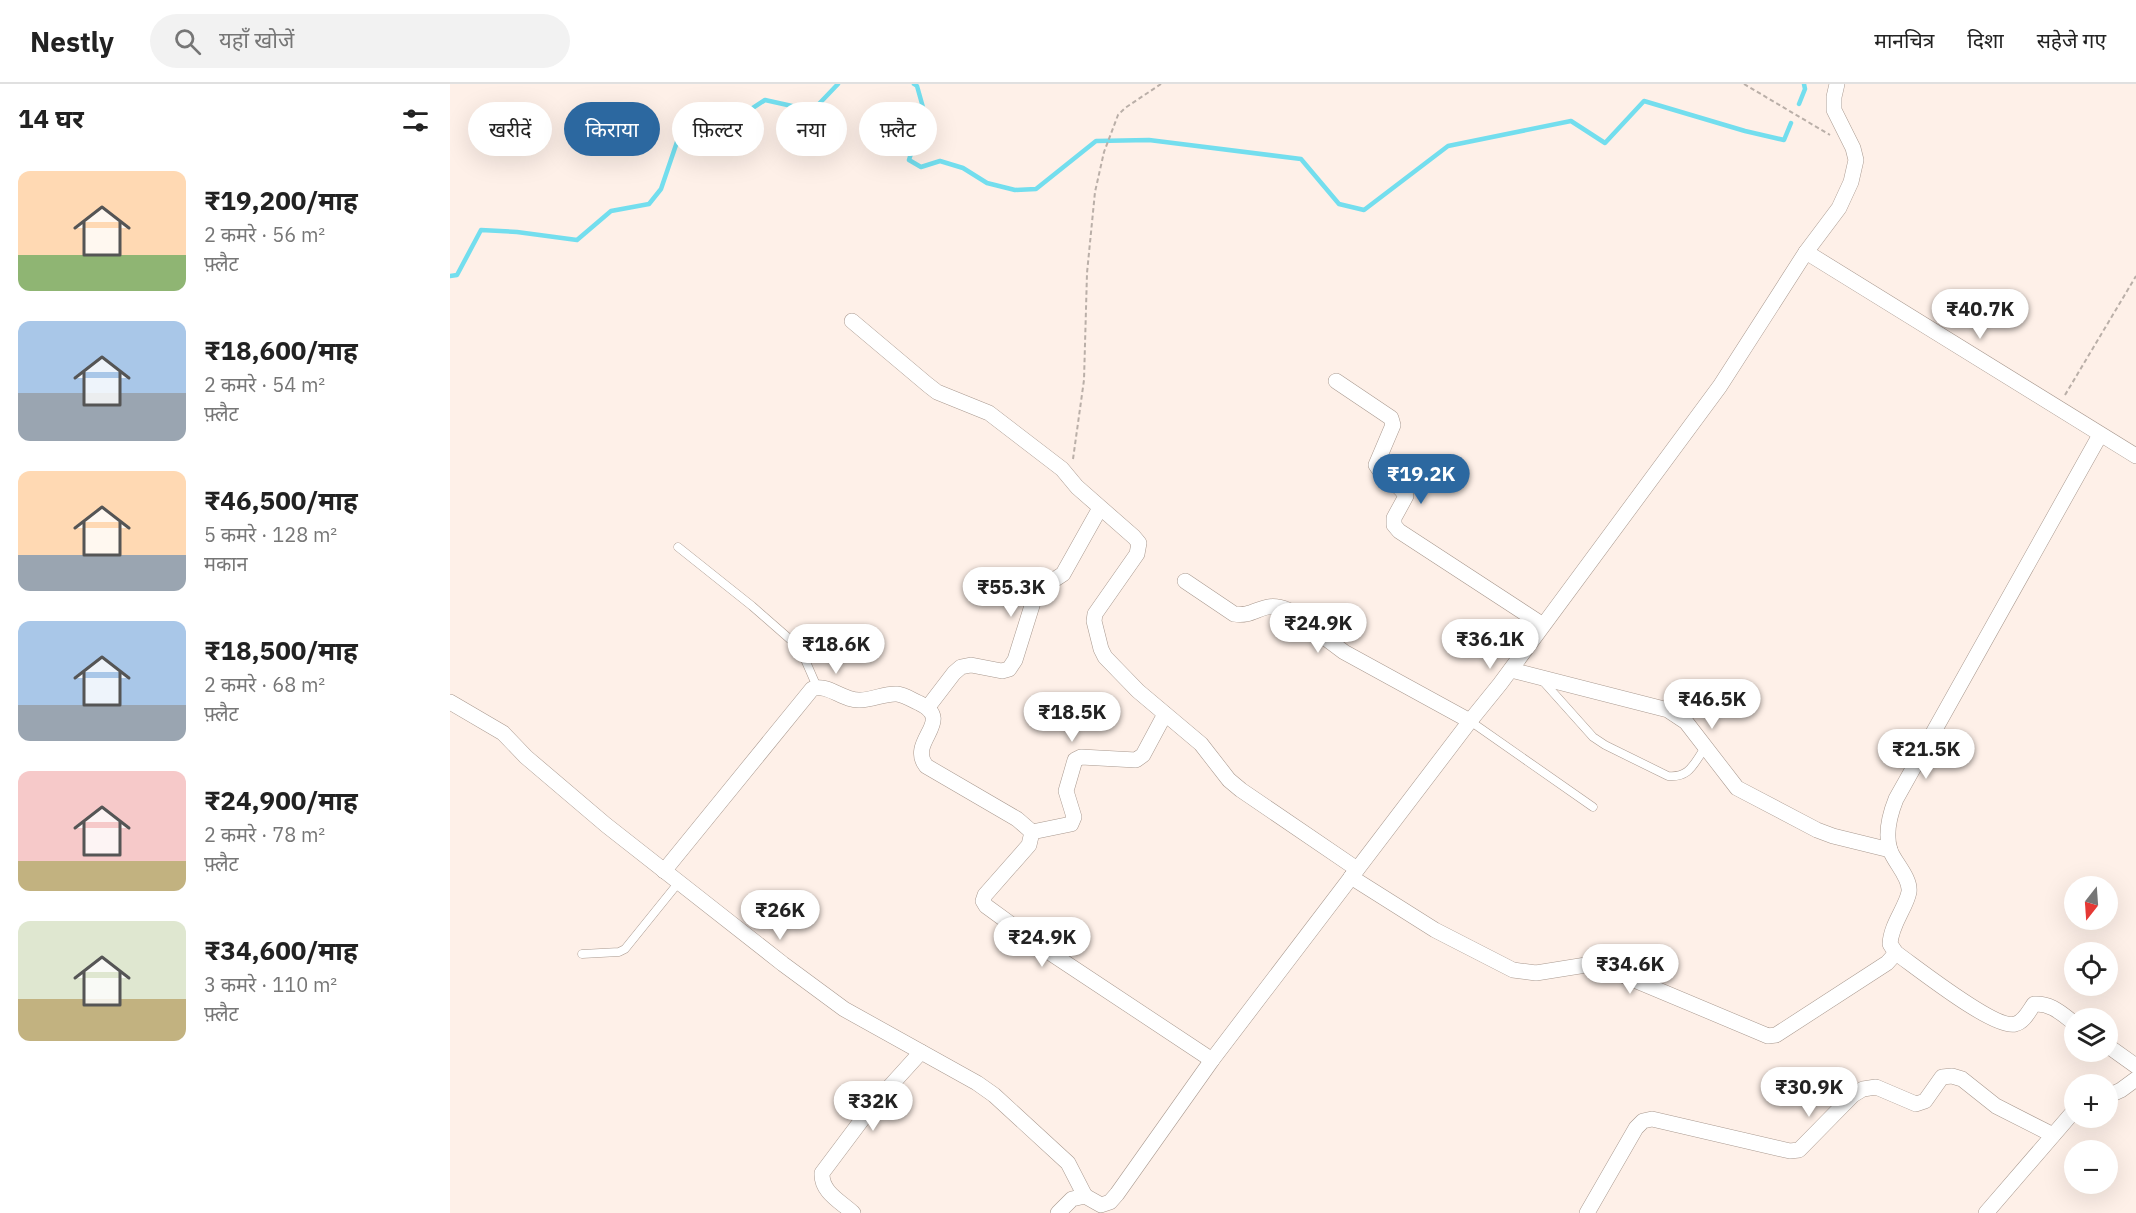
<!DOCTYPE html>
<html lang="hi">
<meta charset="utf-8">
<style>
:root{--surface:#fff;--page:#f2f2f2;--text:#222;--muted:#767676;--line:#e0e0e0;--accent:#2c68a0}
body{margin:0;font-family:"IBM Plex Sans","Noto Sans Devanagari",sans-serif;background:var(--page);color:var(--text);height:100vh;display:flex;flex-direction:column;font-size:22px;white-space:nowrap}
*{box-sizing:border-box;margin:0}
p{font-size:20px;color:var(--muted)}
.icon{flex:none;width:33px;height:33px;fill:none;stroke:currentColor;stroke-width:2;stroke-linecap:round;stroke-linejoin:round}
.map{position:relative;flex:1;overflow:hidden}
.drawer{display:flex;flex-direction:column;background:var(--surface);width:450px}
.drawer>*{flex:none}
.banner{position:absolute;left:18px;top:18px;width:570px;height:54px;display:flex;gap:12px}
.needle{width:39px;rotate:197deg}
.tools{position:absolute;left:1614px;top:792px;display:grid;gap:12px}
.tools a{display:grid;place-items:center;width:54px;height:54px;border-radius:50%;background:var(--surface);box-shadow:0 6px 24px #0002;font-size:30px}
.price{position:absolute;translate:-50% -51px;padding:0 14px;border-radius:21px;background:#fff;color:#222;font-size:20px;line-height:39px;filter:drop-shadow(0 2px 3px #0008)}
.price::after{content:'';position:absolute;left:50%;top:36px;width:18px;height:14px;margin-left:-9px;background:inherit;clip-path:polygon(0 0,100% 0,50% 100%)}
.price.current{background:var(--accent);color:#fff}
ul{padding:0;list-style:none}
li{display:flex;align-items:center;gap:18px;height:150px;padding:0 18px}
li span{display:grid;place-items:center;flex:none;width:168px;height:120px;border-radius:12px;color:#555}
li>.icon{margin-inline-start:auto}
span .icon{width:72px;height:72px;fill:#fffc;stroke-width:1}
li b{font-size:26px}
h2{display:flex;justify-content:space-between;align-items:center;height:72px;padding:0 18px;font-size:26px}
.pill{padding:0 21px;border-radius:27px;background:var(--surface);box-shadow:0 6px 24px #0002;font-size:21px;line-height:54px}
.pill.current{background:var(--accent);color:#fff}
header{display:flex;align-items:center;gap:36px;box-sizing:border-box;height:84px;padding:0 30px;background:var(--surface);border-bottom:2px solid var(--line)}
header strong{font-size:28px}
nav{display:flex;gap:33px;margin-inline-start:auto;font-size:21px}
.search{width:420px;height:54px;background:var(--page);display:flex;align-items:center;gap:15px;box-sizing:border-box;padding:0 21px;border-radius:33px;color:var(--muted);font-size:22px}
main{display:flex;flex:1;min-height:0}
.map>svg:first-child{display:block}
.lines{fill:none;stroke-linecap:round;stroke-linejoin:round}
.stream{stroke:#73deee;stroke-width:4.5}
.lane-casing{stroke:#a9998f;stroke-width:9}
.street-casing{stroke:#a9998f;stroke-width:16}
.path{stroke:#baafa8;stroke-width:2;stroke-dasharray:4.5 3;stroke-linecap:butt}
.lane{stroke:#fff;stroke-width:8}
.street{stroke:#fff;stroke-width:15}
</style>
<header>
<strong>Nestly</strong>
<div class="search"><svg class="icon" aria-label="search" viewBox="0 0 24 24"><circle cx="10" cy="10" r="6"/><path d="M15 15l6 6"/></svg>यहाँ खोजें</div>
<nav><a>मानचित्र</a><a>दिशा</a><a>सहेजे गए</a></nav>
</header>
<main>
<section class="drawer">
<h2>14 घर<svg class="icon" aria-label="filters" viewBox="0 0 24 24"><path d="M4 7h16M4 17h16"/><circle cx="9" cy="7" r="2"/><circle cx="15" cy="17" r="2"/></svg></h2>
<ul>
<li><span style="background:linear-gradient(#ffd9b3 70%,#8fb573 0)"><svg class="icon" aria-label="home" viewBox="0 0 24 24"><path d="M3 11l9-7 9 7M6 9v11h12V9"/></svg></span><div><b>₹19,200/माह</b><p>2 कमरे · 56 m²</p><p>फ़्लैट</p></div></li>
<li><span style="background:linear-gradient(#a9c7e8 60%,#9aa5b1 0)"><svg class="icon" aria-label="home" viewBox="0 0 24 24"><path d="M3 11l9-7 9 7M6 9v11h12V9"/></svg></span><div><b>₹18,600/माह</b><p>2 कमरे · 54 m²</p><p>फ़्लैट</p></div></li>
<li><span style="background:linear-gradient(#ffd9b3 70%,#9aa5b1 0)"><svg class="icon" aria-label="home" viewBox="0 0 24 24"><path d="M3 11l9-7 9 7M6 9v11h12V9"/></svg></span><div><b>₹46,500/माह</b><p>5 कमरे · 128 m²</p><p>मकान</p></div></li>
<li><span style="background:linear-gradient(#a9c7e8 70%,#9aa5b1 0)"><svg class="icon" aria-label="home" viewBox="0 0 24 24"><path d="M3 11l9-7 9 7M6 9v11h12V9"/></svg></span><div><b>₹18,500/माह</b><p>2 कमरे · 68 m²</p><p>फ़्लैट</p></div></li>
<li><span style="background:linear-gradient(#f6c9c9 75%,#c2b280 0)"><svg class="icon" aria-label="home" viewBox="0 0 24 24"><path d="M3 11l9-7 9 7M6 9v11h12V9"/></svg></span><div><b>₹24,900/माह</b><p>2 कमरे · 78 m²</p><p>फ़्लैट</p></div></li>
<li><span style="background:linear-gradient(#dfe7d0 65%,#c2b280 0)"><svg class="icon" aria-label="home" viewBox="0 0 24 24"><path d="M3 11l9-7 9 7M6 9v11h12V9"/></svg></span><div><b>₹34,600/माह</b><p>3 कमरे · 110 m²</p><p>फ़्लैट</p></div></li>
</ul>
</section>
<div class="map">
<svg width="1686" height="1129" viewBox="0 0 1686 1129">
<rect width="100%" height="100%" fill="#fef0e8"/>
<g class="lines">
<g class="stream">
<polyline points="464,0 467,2 474,27 459,76 471,83 490,77 513,84 537,99 565,106 586,105 646,57 699,56 851,75 889,120 914,126 998,62 1121,37 1155,59 1194,17 1295,47 1334,56 1341,39"/>
<polyline points="1349,20 1355,5 1354,0"/>
<polyline points="0,192 7,191 31,146 67,148 127,156 161,127 199,120 211,105 228,55 283,37 315,16 351,24 366,23 388,0"/>
</g>
<g class="lane-casing">
<g id="lane">
<polyline points="228,463 302,522 350,564 367,603"/>
<path d="M1092,596l51,57 12,8 63,31c22,2 25,-12 37,-28"/>
<polyline points="1020,637 1143,723"/>
<polyline points="132,870 169,868 175,865 229,798"/>
</g>
</g>
<g class="street-casing">
<g id="street">
<polyline points="1356,168 1686,372"/>
<polyline points="402,237 478,301 487,308 539,329 612,385 627,403 684,453 689,459 687,470 645,530 644,537 651,565 655,573 688,607 751,660 779,696 791,706 907,785"/>
<path d="M886,297l55,37 2,7 -17,40c7,13 23,18 30,31l-12,22v7l5,6 144,94"/>
<path d="M735,497l49,33c22,4 28,-15 54,-4l56,42 126,69"/>
<polyline points="1061,586 1218,626 1236,638 1287,704 1367,746 1383,752 1440,766"/>
<polyline points="0,618 53,649 76,673 156,741 333,880 394,925 527,999 544,1011 618,1079 635,1112"/>
<polyline points="478,623 504,589 511,583 521,581 552,587 559,585 565,576 585,512 590,505 613,490 650,424"/>
<polyline points="582,748 621,740 624,733 616,707 625,676 631,673 686,676 693,671 715,630"/>
<path d="M214,787l148,-182c16,-6 31,12 48,11 13,0 25,-7 37,-6 8,1 15,6 22,9 37,18 -12,38 7,63l91,53 15,13 -3,13 -44,50 -2,6 3,5 66,48 160,106"/>
<polyline points="901,793 985,846 1063,886 1086,889 1136,881 1151,882 1318,952 1326,951 1437,879 1446,869"/>
<path d="M1624,939c-13,-10 -23,-20 -40,-19 -5,7 -10,18 -19,20 -20,6 -99,-57 -119,-71l-6,-9c1,-20 16,-36 19,-52 2,-14 -15,-30 -19,-42 -5,-16 0,-36 6,-51l204,-364"/>
<polyline points="1658,962 1686,982"/>
<polyline points="1658,1012 1671,1006 1686,995"/>
<path d="M403,1129c-13,-12 -32,-21 -31,-40l51,-68 48,-53"/>
<polyline points="608,1129 622,1115 635,1112 651,1121 660,1118 667,1110 762,976 1020,637 1050,600 1270,302 1356,168 1389,124 1401,98 1406,76 1403,64 1384,26 1384,13 1387,0"/>
<polyline points="1137,1129 1186,1044 1193,1037 1202,1035 1340,1067 1349,1066 1403,1011 1413,1005 1426,1003 1466,1020 1475,1017 1492,993 1502,992 1512,995 1546,1022 1603,1051"/>
<polyline points="1536,1129 1624,1027"/>
</g>
</g>
<g class="path">
<polyline points="1294,0 1380,51"/>
<polyline points="1615,311 1686,192"/>
<polyline points="623,375 634,296 637,189 645,108 654,68 668,31 675,24 711,0"/>
</g>
<use href="#lane" class="lane"/>
<use href="#street" class="street"/>
</g>
</svg>
<div class="tools">
<a><svg class="needle" viewBox="-14 -14 28 28"><path d="M0-13l5 13h-10z" fill="#e53935"/><path d="M0 13l5-13h-10z" fill="#767676"/></svg></a>
<a><svg class="icon" aria-label="locate" viewBox="0 0 24 24"><circle cx="12" cy="12" r="6"/><path d="M12 2v4M12 18v4M2 12h4M18 12h4"/></svg></a>
<a><svg class="icon" aria-label="layers" viewBox="0 0 24 24"><path d="M12 4l9 5-9 5-9-5zM3 14l9 5 9-5"/></svg></a>
<a>+</a>
<a>−</a>
</div>
<b class="price" style="left:1530px;top:256px">₹40.7K</b>
<b class="price current" style="left:971px;top:421px">₹19.2K</b>
<b class="price" style="left:561px;top:534px">₹55.3K</b>
<b class="price" style="left:868px;top:570px">₹24.9K</b>
<b class="price" style="left:1040px;top:586px">₹36.1K</b>
<b class="price" style="left:386px;top:591px">₹18.6K</b>
<b class="price" style="left:1262px;top:646px">₹46.5K</b>
<b class="price" style="left:622px;top:659px">₹18.5K</b>
<b class="price" style="left:1476px;top:696px">₹21.5K</b>
<b class="price" style="left:330px;top:857px">₹26K</b>
<b class="price" style="left:592px;top:884px">₹24.9K</b>
<b class="price" style="left:1180px;top:911px">₹34.6K</b>
<b class="price" style="left:1359px;top:1034px">₹30.9K</b>
<b class="price" style="left:423px;top:1048px">₹32K</b>
<div class="banner">
<a class="pill">खरीदें</a>
<a class="pill current">किराया</a>
<a class="pill">फ़िल्टर</a>
<a class="pill">नया</a>
<a class="pill">फ़्लैट</a>
</div>
</div>
</main>
